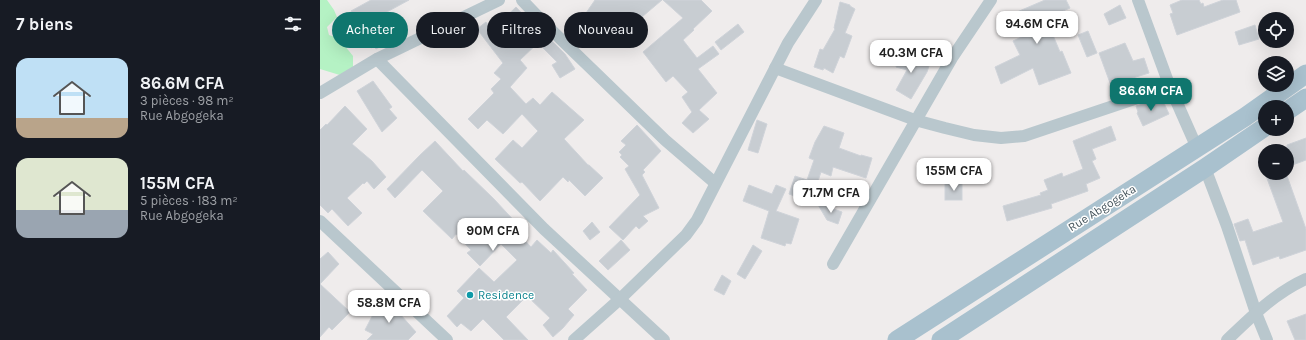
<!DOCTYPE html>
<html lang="fr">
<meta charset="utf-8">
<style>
:root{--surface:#171b24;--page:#242831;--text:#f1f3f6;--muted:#9ea1a6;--accent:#0f766e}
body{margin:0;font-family:Karla,sans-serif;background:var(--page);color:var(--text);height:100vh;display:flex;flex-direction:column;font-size:15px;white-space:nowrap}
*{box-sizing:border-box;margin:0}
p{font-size:13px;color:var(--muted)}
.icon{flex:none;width:22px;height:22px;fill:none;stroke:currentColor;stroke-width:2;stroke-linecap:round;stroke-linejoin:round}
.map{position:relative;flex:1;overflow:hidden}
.side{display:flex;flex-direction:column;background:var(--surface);width:320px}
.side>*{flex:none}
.banner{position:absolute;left:12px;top:12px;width:380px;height:36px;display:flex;gap:8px}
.buttons{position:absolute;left:938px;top:12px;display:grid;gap:8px}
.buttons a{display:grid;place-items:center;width:36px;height:36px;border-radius:50%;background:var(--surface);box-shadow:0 4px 16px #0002;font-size:20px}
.price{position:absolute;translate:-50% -34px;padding:0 9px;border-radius:8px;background:#fff;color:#222;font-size:13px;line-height:26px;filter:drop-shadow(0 1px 2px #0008)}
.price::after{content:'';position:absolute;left:50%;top:24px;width:12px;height:9px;margin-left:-6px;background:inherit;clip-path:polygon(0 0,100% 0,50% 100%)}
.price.current{background:var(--accent);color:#fff}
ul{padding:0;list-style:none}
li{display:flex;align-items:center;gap:12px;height:100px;padding:0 16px}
li span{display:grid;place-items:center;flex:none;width:112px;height:80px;border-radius:12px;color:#555}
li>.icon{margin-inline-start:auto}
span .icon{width:48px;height:48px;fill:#fffc;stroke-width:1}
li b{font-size:17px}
h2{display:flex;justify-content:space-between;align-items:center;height:48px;padding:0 16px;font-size:17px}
.tag{padding:0 14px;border-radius:18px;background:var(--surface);box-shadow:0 4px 16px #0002;font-size:14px;line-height:36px}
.tag.current{background:var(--accent);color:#fff}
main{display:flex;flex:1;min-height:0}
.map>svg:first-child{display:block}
.green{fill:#b5f2c4}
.building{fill:#c8cdd2;stroke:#cfd3d9}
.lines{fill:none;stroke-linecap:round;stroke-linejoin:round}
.minor{stroke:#b9c7cd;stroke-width:12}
.primary{stroke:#a9c1ce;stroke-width:19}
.culture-dot{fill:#0f9aa8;stroke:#fff;stroke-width:1.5}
.labels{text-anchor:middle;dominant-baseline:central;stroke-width:3;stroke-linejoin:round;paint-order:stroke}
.street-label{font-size:12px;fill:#43535b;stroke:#fff}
.culture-label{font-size:12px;fill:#0d838f;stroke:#fff;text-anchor:start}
</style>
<main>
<section class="side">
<h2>7 biens<svg class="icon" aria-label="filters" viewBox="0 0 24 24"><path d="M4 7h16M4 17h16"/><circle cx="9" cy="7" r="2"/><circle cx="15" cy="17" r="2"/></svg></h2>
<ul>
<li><span style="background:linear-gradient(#bfe0f5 75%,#b9a48a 0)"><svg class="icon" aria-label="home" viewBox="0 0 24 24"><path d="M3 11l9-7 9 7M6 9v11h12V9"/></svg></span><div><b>86.6M CFA</b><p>3 pièces · 98 m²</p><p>Rue Abgogeka</p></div></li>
<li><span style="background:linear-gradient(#dfe7d0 65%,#9aa5b1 0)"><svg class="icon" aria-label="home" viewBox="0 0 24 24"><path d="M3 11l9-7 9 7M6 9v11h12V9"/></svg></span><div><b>155M CFA</b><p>5 pièces · 183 m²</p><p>Rue Abgogeka</p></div></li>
</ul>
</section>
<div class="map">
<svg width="986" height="340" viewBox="0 0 986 340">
<rect width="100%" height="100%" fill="#efecec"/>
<polygon class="green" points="0,0 7,0 14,10 17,17 7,27 9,35 18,38 29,51 33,56 33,67 23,76 0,69"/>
<g class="building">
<polygon points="51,0 89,0 65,13 71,24 58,31 65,44 56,49 54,46 51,48 31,11"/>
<polygon points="275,0 342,0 303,33 285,12 277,22 266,13"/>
<polygon points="343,0 381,0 392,11 373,29 374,30 363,40 377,58 393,46 399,54 378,69 397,93 379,110 389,119 373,133 362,123 372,112 362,97 368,92 353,76 346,82 323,52 363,18"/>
<polygon points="725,0 746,0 750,8 743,11 744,13 727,21 740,52 742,51 751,73 719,85 713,68 681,84 675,67 700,55 693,41 706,35 697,12"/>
<polygon points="862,0 879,0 881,4 883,3 884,7 903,0 916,0 920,12 857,35 850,14 853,13 850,5"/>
<polygon points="520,2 530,5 530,6 535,9 525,33 532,36 524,58 520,56 513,73 504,68 503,70 494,67 500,49 503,50 515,29 514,28"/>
<polygon points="800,5 806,18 789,25 784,14"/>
<polygon points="196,7 210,22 208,24 222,39 200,60 207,68 190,87 206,104 213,98 220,105 232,92 264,120 244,139 268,165 269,165 283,178 265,196 249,180 248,182 243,177 220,201 202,182 200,183 175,159 193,140 202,148 218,131 202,114 183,134 167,120 158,129 148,119 174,93 171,89 181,79 174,73 183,63 157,29 166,22 172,30"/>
<polygon points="418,24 424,32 401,50 395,42"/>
<polygon points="935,25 939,39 919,45 915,32"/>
<polygon points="768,31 777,53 767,57 758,35"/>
<polygon points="231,40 245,54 255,69 240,78 232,65 237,62 223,48"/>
<polygon points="805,43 813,61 824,58 829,73 806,80 808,85 793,91 779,53"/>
<polygon points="581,53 610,63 607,72 591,99 576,90 587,70 576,67"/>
<polygon points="53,81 72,107 69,109 77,118 62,132 37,91"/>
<polygon points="843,101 849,114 823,126 817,113 818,112 816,106 830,102 831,106"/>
<polygon points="25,106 47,129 32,144 52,161 66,177 54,189 47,181 44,184 43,183 27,198 42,213 28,226 12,209 8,213 0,205 0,130 6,124 7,125"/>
<polygon points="437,120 447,124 438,153 428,150"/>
<polygon points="317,125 341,151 323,170 325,172 322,175 339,208 323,216 328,221 319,229 316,226 303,240 289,227 320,195 305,169 309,166 300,157 302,155 299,152 306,145 301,141"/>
<polygon points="504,126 524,133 519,148 541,156 541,155 552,158 546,178 513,167 511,176 501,172 491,202 469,194 475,176 487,180 494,160 489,158 495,142"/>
<polygon points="791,126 796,140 772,149 776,159 772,161 780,178 766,184 768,191 731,204 732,208 687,221 683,206 721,195 720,193 728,190 724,180 742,173 743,177 763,169 753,141"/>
<polygon points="986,138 986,160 967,167 967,145"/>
<polygon points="115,141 143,171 144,170 174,199 199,226 195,230 211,247 217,240 231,253 233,250 254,273 252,274 267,290 248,309 254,315 243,328 233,337 223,325 230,318 207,296 186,317 208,340 184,340 163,319 151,331 141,323 137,327 127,316 144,298 137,291 159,268 174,282 197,260 181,244 160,266 147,253 151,250 136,234 132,239 103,211 123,191 102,170 75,198 67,189 100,155"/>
<rect x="633" y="159" width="11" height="22"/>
<polygon points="945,173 966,173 986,229 986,250 960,259 959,256 933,265 925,240 920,241 914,224 928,219 933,232 963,222"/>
<rect x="625" y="183" width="17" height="17"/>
<polygon points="429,185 452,194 456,185 466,189 456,211 479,219 471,244 466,243 465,246 441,238 449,211 423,201"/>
<polygon points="497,203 522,212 518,224 507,220"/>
<polygon points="272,222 280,232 270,240 263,231"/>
<polygon points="301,240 310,250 288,270 279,261"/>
<polygon points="433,245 442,251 425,279 417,274"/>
<polygon points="8,252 19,264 0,284 0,259"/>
<polygon points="402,275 411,281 404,295 394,290"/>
<polygon points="0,284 30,312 12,330 9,327 0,337"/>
<polygon points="63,295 96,332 88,340 47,340 53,334 45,330"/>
<polygon points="986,314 986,340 975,340 967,321"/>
</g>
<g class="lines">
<g class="minor">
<polyline points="202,0 221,20 345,140 395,183"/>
<polyline points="818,0 850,87 877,148"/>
<polyline points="57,59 224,229 344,340"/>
<polyline points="455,68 595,120 625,128 654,135 681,138 704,136 850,87"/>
<polyline points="0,93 57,59 179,0"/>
<polyline points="885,168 907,226 936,313 947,340"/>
<polyline points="0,221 127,340"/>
<polyline points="513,264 632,58 671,0"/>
<polyline points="254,340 300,299 366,235 377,220 468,43 496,0"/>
<path d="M907,340c24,-23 48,-47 79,-61"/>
</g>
<g class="primary">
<polyline points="967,111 986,98"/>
<polyline points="577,340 925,117 986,74"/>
<polyline points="621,340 885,168 945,127"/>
</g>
</g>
<circle class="culture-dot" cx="150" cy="295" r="4"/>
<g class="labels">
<g class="street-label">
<text transform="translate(782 208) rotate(-32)">Rue Abgogeka</text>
</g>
<g class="culture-label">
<text x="158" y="295">Residence</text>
</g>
</g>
</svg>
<div class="buttons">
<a><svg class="icon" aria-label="locate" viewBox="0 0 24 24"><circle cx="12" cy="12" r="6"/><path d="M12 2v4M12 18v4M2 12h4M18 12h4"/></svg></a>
<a><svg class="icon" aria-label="layers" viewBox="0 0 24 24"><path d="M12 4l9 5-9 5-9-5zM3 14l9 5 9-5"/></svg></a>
<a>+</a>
<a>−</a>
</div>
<b class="price" style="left:717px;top:45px">94.6M CFA</b>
<b class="price" style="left:591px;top:74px">40.3M CFA</b>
<b class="price current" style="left:831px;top:112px">86.6M CFA</b>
<b class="price" style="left:634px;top:192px">155M CFA</b>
<b class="price" style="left:511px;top:214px">71.7M CFA</b>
<b class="price" style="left:173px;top:252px">90M CFA</b>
<b class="price" style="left:69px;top:324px">58.8M CFA</b>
<div class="banner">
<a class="tag current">Acheter</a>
<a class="tag">Louer</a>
<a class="tag">Filtres</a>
<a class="tag">Nouveau</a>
</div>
</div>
</main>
